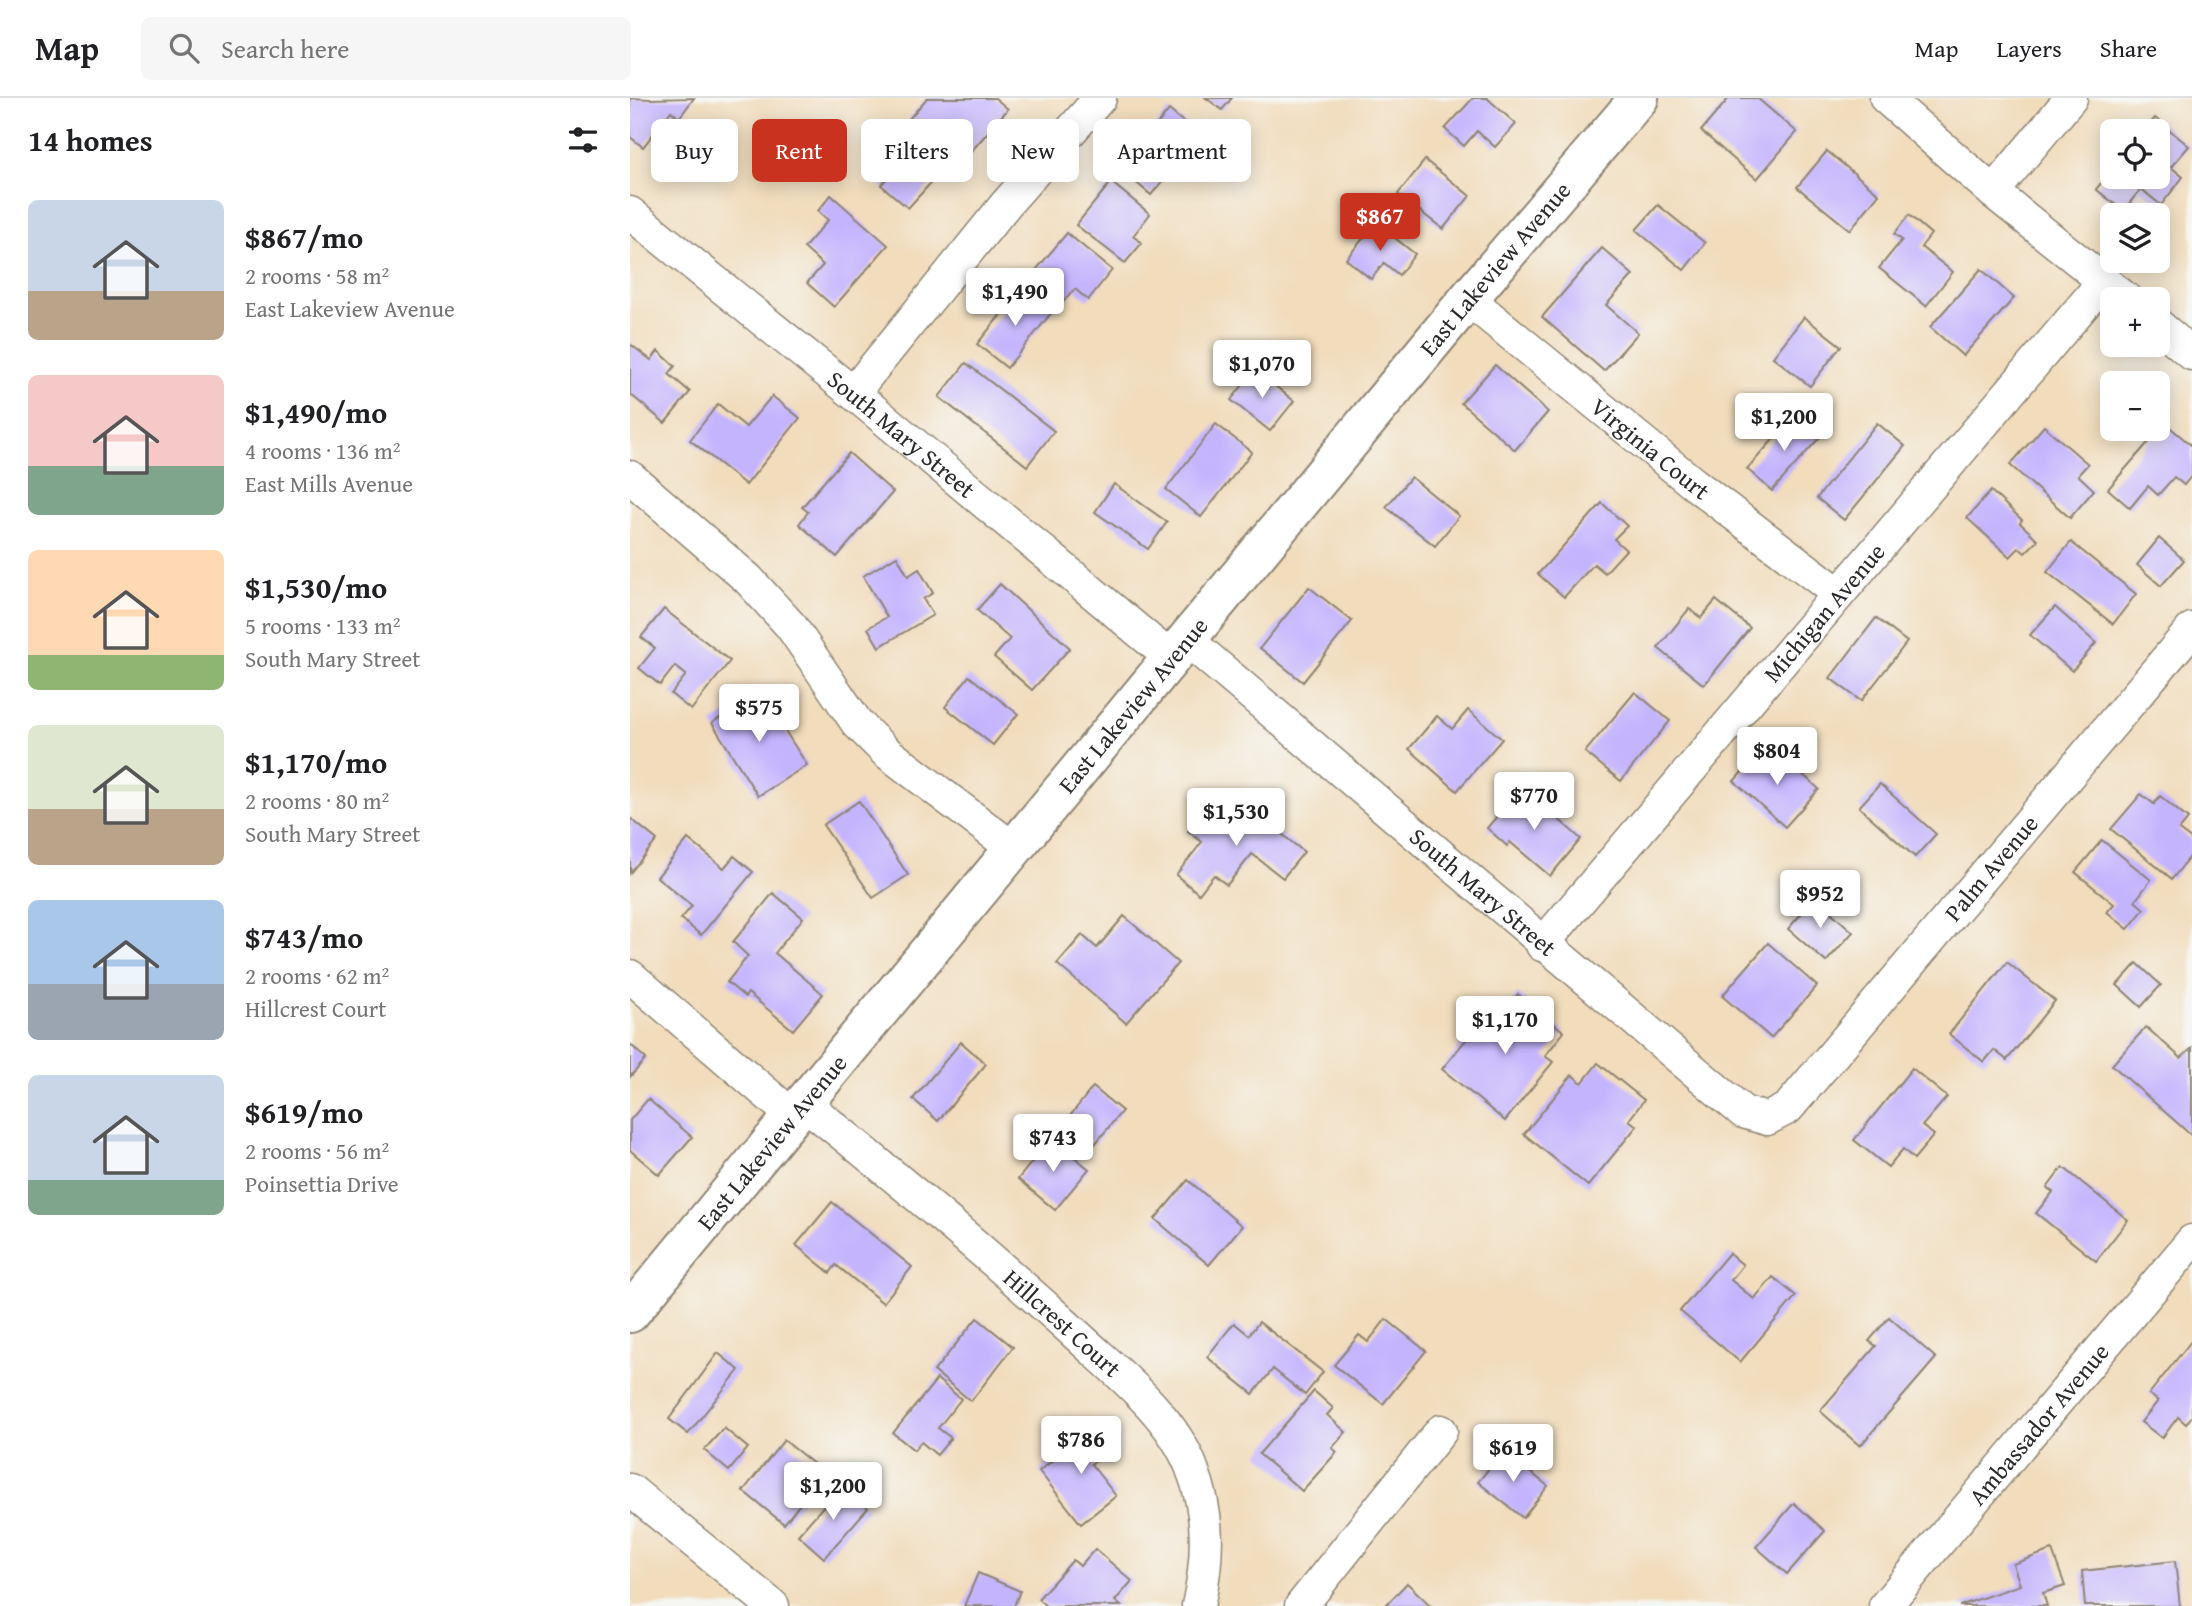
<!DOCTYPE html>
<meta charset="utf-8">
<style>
:root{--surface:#fff;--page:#f6f6f6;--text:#202124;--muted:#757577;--line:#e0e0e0;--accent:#c8321e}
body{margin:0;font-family:"Gentium Book Plus",serif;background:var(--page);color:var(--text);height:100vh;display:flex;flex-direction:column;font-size:26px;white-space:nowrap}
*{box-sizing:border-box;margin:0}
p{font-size:23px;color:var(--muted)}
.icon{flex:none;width:38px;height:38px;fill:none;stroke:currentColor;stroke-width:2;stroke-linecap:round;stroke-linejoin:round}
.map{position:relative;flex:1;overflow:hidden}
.drawer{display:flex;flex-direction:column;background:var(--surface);width:630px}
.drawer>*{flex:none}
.top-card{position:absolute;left:21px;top:21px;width:665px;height:63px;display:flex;gap:14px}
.tools{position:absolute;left:1470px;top:21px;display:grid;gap:14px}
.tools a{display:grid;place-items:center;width:70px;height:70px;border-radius:10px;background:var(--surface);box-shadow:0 4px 18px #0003;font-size:35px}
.price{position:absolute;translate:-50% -60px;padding:0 16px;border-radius:7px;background:#fff;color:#222;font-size:23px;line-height:46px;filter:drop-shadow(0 2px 4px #0008)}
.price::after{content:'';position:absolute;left:50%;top:42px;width:21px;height:16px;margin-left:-10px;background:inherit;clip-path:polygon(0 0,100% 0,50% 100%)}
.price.current{background:var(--accent);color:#fff}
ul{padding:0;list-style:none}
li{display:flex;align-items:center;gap:21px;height:175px;padding:0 28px}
li span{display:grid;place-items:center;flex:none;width:196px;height:140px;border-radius:10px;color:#555}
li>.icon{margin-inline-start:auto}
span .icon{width:84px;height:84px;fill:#fffc;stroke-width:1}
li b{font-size:30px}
h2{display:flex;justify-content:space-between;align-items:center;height:84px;padding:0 28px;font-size:30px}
.chip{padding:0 24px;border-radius:10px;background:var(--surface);box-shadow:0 4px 18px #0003;font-size:24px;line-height:63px}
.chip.current{background:var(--accent);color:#fff}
header{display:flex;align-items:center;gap:42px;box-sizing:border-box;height:98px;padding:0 35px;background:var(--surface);border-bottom:2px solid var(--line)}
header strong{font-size:33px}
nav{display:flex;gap:38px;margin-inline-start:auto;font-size:24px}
.search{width:490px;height:63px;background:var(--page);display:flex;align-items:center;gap:18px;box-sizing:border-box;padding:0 24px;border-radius:10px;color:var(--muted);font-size:26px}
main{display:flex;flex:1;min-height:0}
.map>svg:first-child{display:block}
.building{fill:#c4b4fe}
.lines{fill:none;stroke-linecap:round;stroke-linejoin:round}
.street-casing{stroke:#8e8473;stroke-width:35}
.secondary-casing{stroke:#8e8473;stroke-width:42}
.street{stroke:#fff;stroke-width:32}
.secondary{stroke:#fff;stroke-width:38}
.labels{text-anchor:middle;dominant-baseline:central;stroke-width:5;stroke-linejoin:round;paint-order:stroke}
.street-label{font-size:24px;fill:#2b2b2b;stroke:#f6f6f2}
</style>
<header>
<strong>Map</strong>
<div class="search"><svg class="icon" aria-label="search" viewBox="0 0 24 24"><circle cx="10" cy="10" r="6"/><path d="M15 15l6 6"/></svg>Search here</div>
<nav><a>Map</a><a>Layers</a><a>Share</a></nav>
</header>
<main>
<section class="drawer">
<h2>14 homes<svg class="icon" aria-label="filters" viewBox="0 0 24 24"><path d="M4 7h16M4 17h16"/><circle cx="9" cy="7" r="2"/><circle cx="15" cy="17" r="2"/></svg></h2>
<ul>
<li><span style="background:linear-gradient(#c9d6e8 65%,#b9a48a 0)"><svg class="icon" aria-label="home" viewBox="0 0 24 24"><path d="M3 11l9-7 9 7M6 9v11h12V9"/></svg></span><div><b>$867/mo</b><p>2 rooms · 58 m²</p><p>East Lakeview Avenue</p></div></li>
<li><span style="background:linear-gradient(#f6c9c9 65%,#7fa58c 0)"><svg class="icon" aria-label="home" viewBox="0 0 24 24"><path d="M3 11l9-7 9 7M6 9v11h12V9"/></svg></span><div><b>$1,490/mo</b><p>4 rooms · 136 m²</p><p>East Mills Avenue</p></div></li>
<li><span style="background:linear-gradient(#ffd9b3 75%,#8fb573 0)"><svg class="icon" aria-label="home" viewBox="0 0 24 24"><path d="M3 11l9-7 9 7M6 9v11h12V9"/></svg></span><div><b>$1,530/mo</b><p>5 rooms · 133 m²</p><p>South Mary Street</p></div></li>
<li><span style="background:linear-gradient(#dfe7d0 60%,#b9a48a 0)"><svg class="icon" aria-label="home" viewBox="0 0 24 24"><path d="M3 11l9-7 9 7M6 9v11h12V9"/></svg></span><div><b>$1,170/mo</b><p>2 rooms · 80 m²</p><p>South Mary Street</p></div></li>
<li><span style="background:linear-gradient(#a9c7e8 60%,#9aa5b1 0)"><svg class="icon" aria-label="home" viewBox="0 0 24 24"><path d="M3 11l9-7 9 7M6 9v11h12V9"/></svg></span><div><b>$743/mo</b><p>2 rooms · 62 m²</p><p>Hillcrest Court</p></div></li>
<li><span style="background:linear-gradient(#c9d6e8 75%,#7fa58c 0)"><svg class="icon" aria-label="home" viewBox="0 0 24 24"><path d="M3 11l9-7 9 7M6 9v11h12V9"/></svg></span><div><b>$619/mo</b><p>2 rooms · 56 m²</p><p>Poinsettia Drive</p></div></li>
</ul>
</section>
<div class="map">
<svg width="1562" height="1508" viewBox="0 0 1562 1508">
<rect width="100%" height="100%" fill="#f6f6f2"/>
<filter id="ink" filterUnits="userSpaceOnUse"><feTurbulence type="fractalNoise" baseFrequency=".0143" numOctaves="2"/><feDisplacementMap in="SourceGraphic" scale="14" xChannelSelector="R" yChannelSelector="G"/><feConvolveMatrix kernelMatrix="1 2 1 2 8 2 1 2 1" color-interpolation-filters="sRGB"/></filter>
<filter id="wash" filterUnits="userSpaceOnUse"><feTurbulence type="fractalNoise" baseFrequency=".00686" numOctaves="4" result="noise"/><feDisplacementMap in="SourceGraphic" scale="28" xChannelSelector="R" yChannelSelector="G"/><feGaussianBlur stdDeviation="1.57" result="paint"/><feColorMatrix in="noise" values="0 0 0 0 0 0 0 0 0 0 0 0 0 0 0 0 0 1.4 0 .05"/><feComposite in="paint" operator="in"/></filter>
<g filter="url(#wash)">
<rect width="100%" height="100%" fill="#f1dcbb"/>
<g id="blocks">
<g class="building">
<polygon points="0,0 20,1 64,0 49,20 41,13 13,49 0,39"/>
<polygon points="297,0 365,0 378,11 331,65 279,21"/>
<polygon points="576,0 602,0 592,12"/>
<polygon points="843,0 857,0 886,26 865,49 847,33 834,48 815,31"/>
<polygon points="1099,0 1127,0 1167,34 1127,81 1071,33"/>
<polygon points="539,12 569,37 521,97 490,71"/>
<polygon points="1525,20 1559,48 1541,69 1553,79 1531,107 1511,91 1493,113 1466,91 1482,72 1482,79 1528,79 1528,33 1514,33"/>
<polygon points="281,53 308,77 278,110 251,87"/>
<polygon points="1197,53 1249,96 1220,132 1167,89"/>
<polygon points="795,62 840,98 813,131 768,96"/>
<polygon points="481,84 520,116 503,138 512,145 495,165 446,127"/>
<polygon points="201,97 258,147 204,209 177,185 193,167 174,150 198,122 188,113"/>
<polygon points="1028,107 1075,145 1054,172 1006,132"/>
<polygon points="1279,117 1301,136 1291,149 1323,174 1296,208 1249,170 1272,142 1264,136"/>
<polygon points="746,125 785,156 769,177 754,165 741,181 716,161"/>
<polygon points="437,135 482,172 458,202 445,191 433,204 401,178"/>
<polygon points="972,150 1003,177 976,207 1008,235 974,273 912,219"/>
<polygon points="1351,171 1384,200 1333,258 1300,229"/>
<polygon points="393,189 423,213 377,270 347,246"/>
<polygon points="1174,219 1211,248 1180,288 1143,259"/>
<polygon points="0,246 21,262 28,253 45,268 39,276 60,294 35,325 0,296"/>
<polygon points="336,265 424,333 397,368 309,299"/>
<polygon points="865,267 918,314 885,352 831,305"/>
<polygon points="625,272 664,303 640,333 601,302"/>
<polygon points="142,298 170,320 116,387 60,342 88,306 116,329"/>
<polygon points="1165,317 1190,339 1142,393 1117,371"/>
<polygon points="1247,325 1275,348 1214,422 1187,400"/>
<polygon points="1535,325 1562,348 1562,377 1554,387 1544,379 1528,397 1518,388 1500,410 1478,391"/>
<polygon points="586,326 622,354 571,419 536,391"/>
<polygon points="1414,328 1458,366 1448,377 1464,392 1440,420 1380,367"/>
<polygon points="219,355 263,394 207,459 169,426 178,414 172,409"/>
<polygon points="781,379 829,418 805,448 756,409"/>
<polygon points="484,386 537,424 518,451 465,414"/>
<polygon points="1361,393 1392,422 1390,425 1408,442 1395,455 1389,450 1380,459 1337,420"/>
<polygon points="972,405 997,428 984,441 996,452 975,475 964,466 934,499 908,476"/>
<polygon points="1529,440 1554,462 1531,488 1507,467"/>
<polygon points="1441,444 1506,496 1483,526 1417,474"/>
<polygon points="267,458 278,478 289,471 303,495 293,501 303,517 249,549 238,530 257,519 233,478"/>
<polygon points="370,486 440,550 402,592 364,559 380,541 347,512"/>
<polygon points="679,489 722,523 673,584 630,550"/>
<polygon points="1086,502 1120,530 1074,587 1028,550 1059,511 1071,520"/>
<polygon points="1425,509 1466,545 1442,573 1400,537"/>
<polygon points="34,511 100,563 61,612 41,596 56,577 45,568 30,587 9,570 25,550 11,539"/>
<polygon points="1246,520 1277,544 1231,603 1200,580"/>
<polygon points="339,578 388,616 363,647 315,609"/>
<polygon points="130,594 177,667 128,698 82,625"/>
<polygon points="1005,594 1040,623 991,683 955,654"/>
<polygon points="838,612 872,641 827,693 779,651 807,618 822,631"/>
<polygon points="1144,651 1189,691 1155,729 1104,683 1125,660 1131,665"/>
<polygon points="1250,686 1306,736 1285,759 1229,709"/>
<polygon points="892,689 951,741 920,778 880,744 877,748 857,730"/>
<polygon points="1511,696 1524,706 1530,698 1558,721 1549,732 1562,742 1562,756 1542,781 1481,731"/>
<polygon points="229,703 278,777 243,800 193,727"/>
<polygon points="613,705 674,754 653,780 622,756 597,787 584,777 569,796 546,777 572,744 558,733 575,713 594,728"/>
<polygon points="0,720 27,742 0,775"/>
<polygon points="58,741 94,770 104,758 123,774 71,837 51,821 62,808 27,779"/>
<polygon points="1472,742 1521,782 1505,803 1514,811 1498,831 1477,814 1484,806 1445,774"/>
<polygon points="143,795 173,820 145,855 193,896 163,932 118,895 115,899 97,884 118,858 103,844"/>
<polygon points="1185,800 1223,834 1196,864 1158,831"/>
<polygon points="494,818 548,865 496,925 427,866 452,837 467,850"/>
<polygon points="1138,845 1187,888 1141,940 1092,898"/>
<polygon points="1377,864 1425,903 1377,962 1364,952 1354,964 1319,936"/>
<polygon points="1507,865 1531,887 1511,909 1487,887"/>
<polygon points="888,896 934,934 915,958 923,964 875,1023 812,971 861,911 870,918"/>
<polygon points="1516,929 1551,960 1562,950 1562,1038 1482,967"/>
<polygon points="331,944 356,966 308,1023 283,1001"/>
<polygon points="0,946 16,961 0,979"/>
<polygon points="968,965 1014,1002 999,1022 1007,1028 958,1088 894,1036 942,977 952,985"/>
<polygon points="1282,970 1317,999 1292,1028 1304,1037 1284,1061 1273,1051 1258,1069 1224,1042"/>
<polygon points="463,989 492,1013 465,1046 436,1023"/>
<polygon points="18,1001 62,1039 29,1077 0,1052 0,1022"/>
<polygon points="421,1040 459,1071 425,1112 388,1081"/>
<polygon points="1433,1069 1498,1122 1466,1163 1406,1115 1423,1094 1417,1090"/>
<polygon points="558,1082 612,1128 579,1167 525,1121"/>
<polygon points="202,1104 282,1169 253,1205 206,1167 200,1175 166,1147"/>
<polygon points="1099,1155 1113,1167 1101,1182 1124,1201 1143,1179 1166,1198 1110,1264 1050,1213"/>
<polygon points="1259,1219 1306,1260 1230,1348 1190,1313 1246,1248 1239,1243"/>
<polygon points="347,1220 383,1249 341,1303 304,1273"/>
<polygon points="756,1221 796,1253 753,1306 704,1267 729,1237 738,1244"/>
<polygon points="629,1224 693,1274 675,1297 643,1271 623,1296 577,1259 604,1225 619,1237"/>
<polygon points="1562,1242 1562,1318 1556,1326 1548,1319 1532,1340 1511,1324 1528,1303 1519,1296"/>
<polygon points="88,1255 109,1272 58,1336 39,1321"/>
<polygon points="307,1281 331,1301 308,1330 321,1340 307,1357 291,1344 284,1352 263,1335"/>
<polygon points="684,1293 703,1310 697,1317 716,1334 702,1350 707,1354 672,1393 629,1356"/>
<polygon points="466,1329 482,1350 461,1366 486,1398 451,1426 409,1373"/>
<polygon points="94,1330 118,1350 99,1373 74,1352"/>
<polygon points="154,1342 195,1375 154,1426 113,1393"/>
<polygon points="873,1353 918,1388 893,1420 848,1384"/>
<polygon points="212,1387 238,1410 194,1460 168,1437"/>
<polygon points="1164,1405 1195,1433 1157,1476 1126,1449"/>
<polygon points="465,1451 502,1483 485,1503 491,1508 416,1508 408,1501 443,1462 450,1468"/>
<polygon points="1422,1452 1435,1488 1413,1495 1417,1508 1329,1508 1390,1487 1383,1466"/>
<polygon points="1545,1463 1550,1508 1455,1508 1452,1473"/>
<polygon points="348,1475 390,1493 384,1508 334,1508"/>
<polygon points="777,1485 801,1508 755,1508"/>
</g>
</g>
</g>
<g filter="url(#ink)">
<use href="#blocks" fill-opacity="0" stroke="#8e8473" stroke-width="2"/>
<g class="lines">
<g class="street-casing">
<g id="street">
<polyline points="1256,0 1363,94 1496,201"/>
<polyline points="1363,94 1441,0"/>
<path id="s1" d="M0,115l223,180 318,265"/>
<path id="s2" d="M838,201l225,184 146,111"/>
<polyline points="1528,227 1562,256"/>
<polyline points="223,295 376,106 470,0"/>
<polyline points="0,379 118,481 161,528 227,625 255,653 384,751"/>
<path id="s3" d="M556,541l557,473 24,7 21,-11 404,-479"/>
<path id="s4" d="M912,847l562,-664"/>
<polyline points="0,878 164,1019"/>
<path id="s5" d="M175,1006c94,75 186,153 275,234 40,37 90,76 111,128 19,47 18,91 7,140"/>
<polyline points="0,1392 143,1508"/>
<polyline points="671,1508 811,1333"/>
<path id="s6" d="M1255,1508l307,-365"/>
</g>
</g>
<g class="secondary-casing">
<g id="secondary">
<path id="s7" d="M0,1215l838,-1014 171,-201"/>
</g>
</g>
<use href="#street" class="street"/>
<use href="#secondary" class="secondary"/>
</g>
</g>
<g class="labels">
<g class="street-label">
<text stroke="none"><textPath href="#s7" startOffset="1356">East Lakeview Avenue</textPath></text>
<text stroke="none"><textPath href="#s1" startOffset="350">South Mary Street</textPath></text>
<text stroke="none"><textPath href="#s2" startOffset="236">Virginia Court</textPath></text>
<text stroke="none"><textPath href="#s4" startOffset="436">Michigan Avenue</textPath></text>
<text stroke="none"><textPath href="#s7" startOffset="789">East Lakeview Avenue</textPath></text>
<text stroke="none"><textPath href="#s3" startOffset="1094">Palm Avenue</textPath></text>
<text stroke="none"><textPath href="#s3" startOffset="390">South Mary Street</textPath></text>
<text stroke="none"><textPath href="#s7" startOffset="222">East Lakeview Avenue</textPath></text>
<text stroke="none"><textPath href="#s5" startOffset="338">Hillcrest Court</textPath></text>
<text stroke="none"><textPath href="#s6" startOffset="238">Ambassador Avenue</textPath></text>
</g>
</g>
</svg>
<div class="tools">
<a><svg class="icon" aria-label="locate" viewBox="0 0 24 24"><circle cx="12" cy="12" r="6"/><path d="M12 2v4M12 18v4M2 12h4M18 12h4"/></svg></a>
<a><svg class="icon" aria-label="layers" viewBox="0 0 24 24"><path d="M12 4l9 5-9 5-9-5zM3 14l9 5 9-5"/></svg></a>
<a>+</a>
<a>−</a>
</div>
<b class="price current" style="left:750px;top:155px">$867</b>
<b class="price" style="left:385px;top:230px">$1,490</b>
<b class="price" style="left:632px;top:302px">$1,070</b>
<b class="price" style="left:1154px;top:355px">$1,200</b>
<b class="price" style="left:129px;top:646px">$575</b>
<b class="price" style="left:1147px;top:689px">$804</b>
<b class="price" style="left:904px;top:734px">$770</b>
<b class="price" style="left:606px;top:750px">$1,530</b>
<b class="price" style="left:1190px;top:832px">$952</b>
<b class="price" style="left:875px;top:958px">$1,170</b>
<b class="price" style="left:423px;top:1076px">$743</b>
<b class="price" style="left:451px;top:1378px">$786</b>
<b class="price" style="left:883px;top:1386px">$619</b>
<b class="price" style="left:203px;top:1424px">$1,200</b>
<div class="top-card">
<a class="chip">Buy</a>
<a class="chip current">Rent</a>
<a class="chip">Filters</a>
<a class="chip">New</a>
<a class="chip">Apartment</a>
</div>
</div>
</main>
